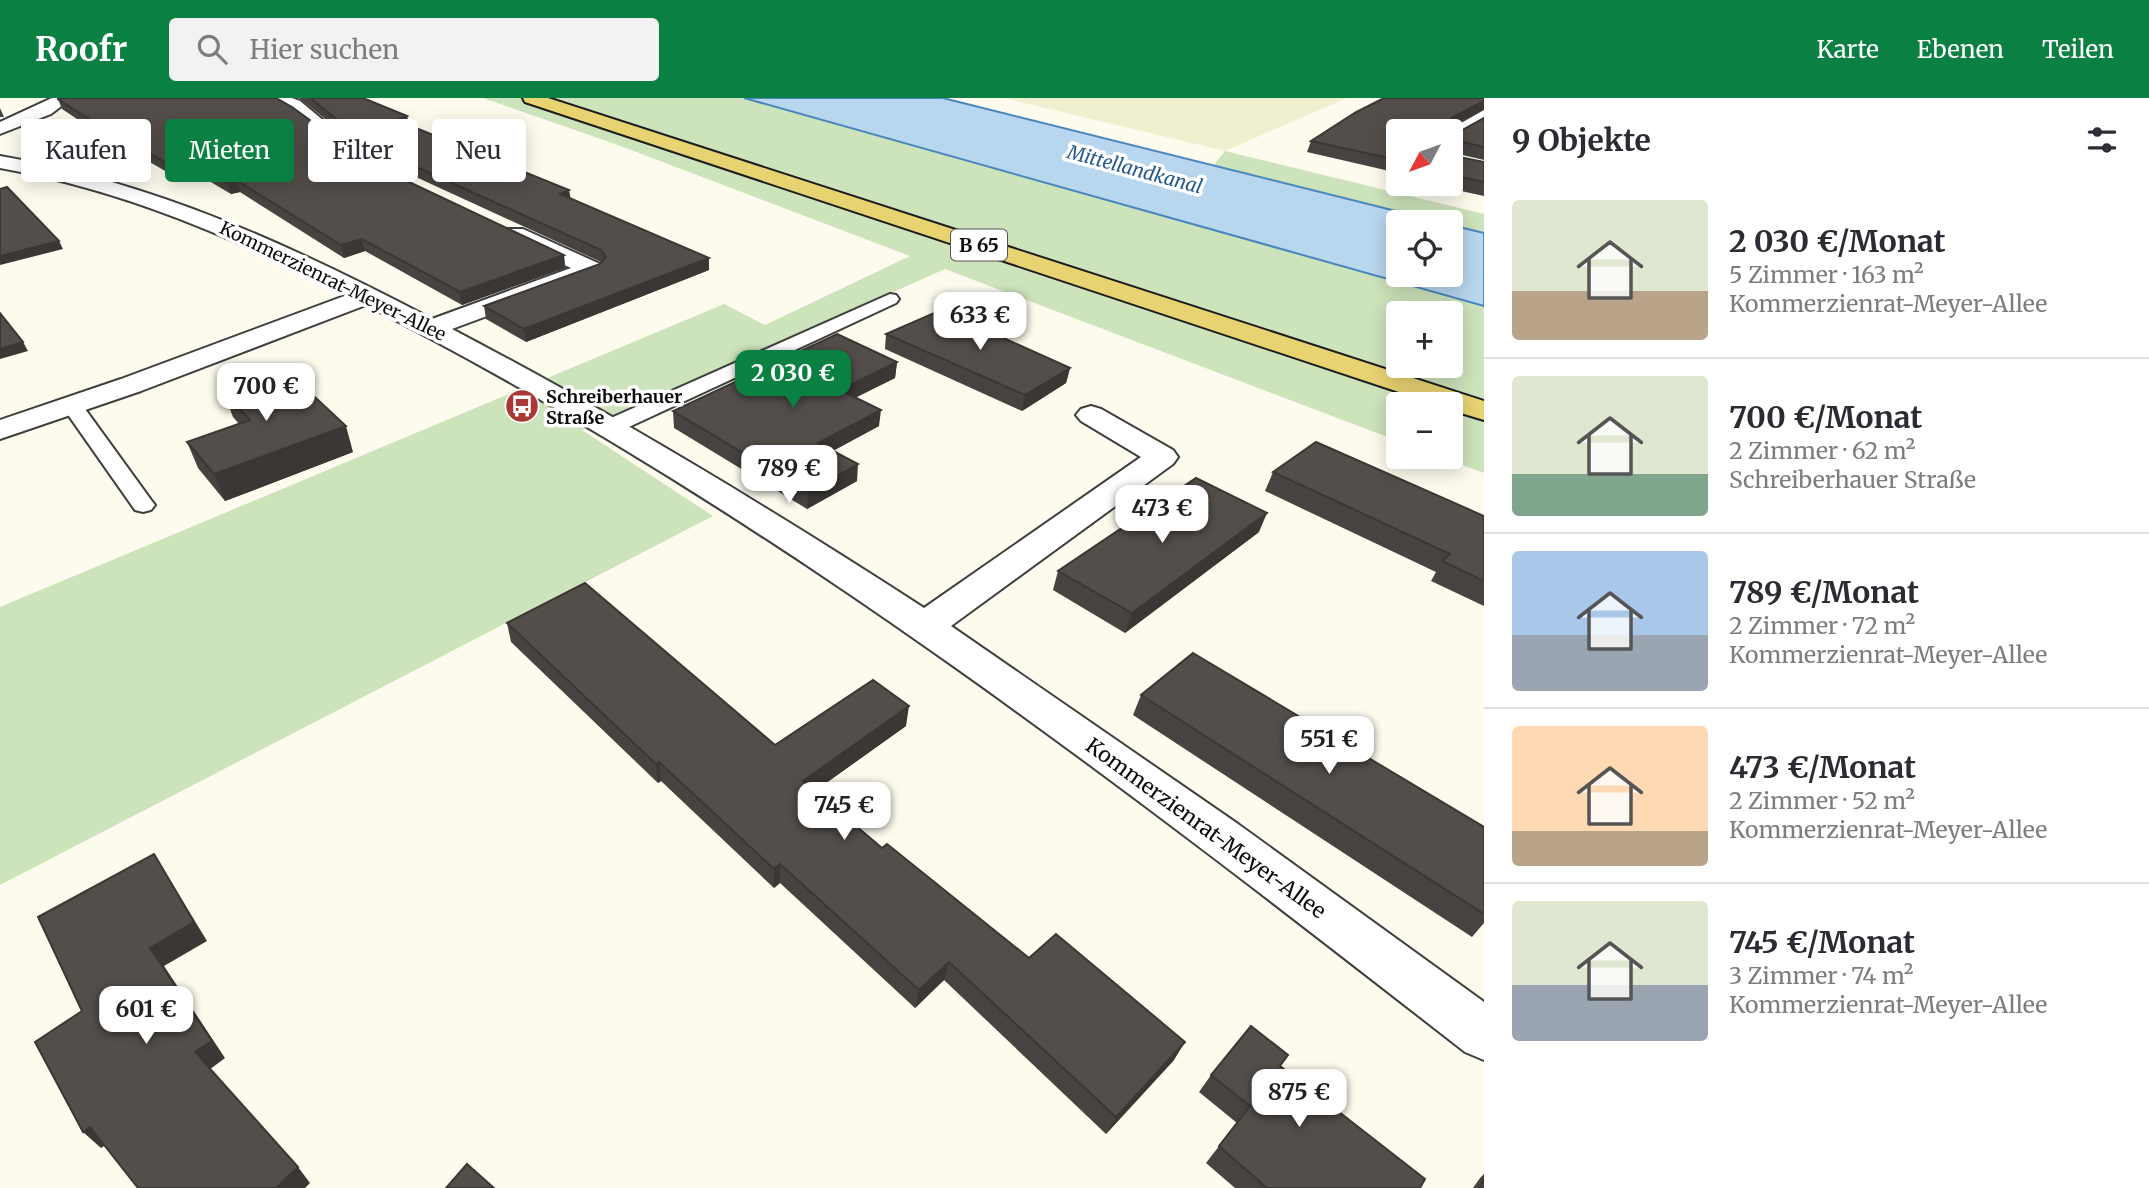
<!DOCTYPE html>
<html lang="de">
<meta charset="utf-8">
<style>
:root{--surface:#fff;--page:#f2f2f3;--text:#2b2b33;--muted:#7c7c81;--line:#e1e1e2;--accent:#0b8043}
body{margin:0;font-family:Merriweather,serif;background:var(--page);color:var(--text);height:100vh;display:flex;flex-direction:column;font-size:26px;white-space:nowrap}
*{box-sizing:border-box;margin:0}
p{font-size:23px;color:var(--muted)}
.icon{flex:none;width:38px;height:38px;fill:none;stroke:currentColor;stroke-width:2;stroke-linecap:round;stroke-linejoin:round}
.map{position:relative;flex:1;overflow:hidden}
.details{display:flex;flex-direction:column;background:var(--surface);width:665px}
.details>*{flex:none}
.top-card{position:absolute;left:21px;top:21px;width:665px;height:63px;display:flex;gap:14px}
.needle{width:46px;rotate:229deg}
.tools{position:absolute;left:1386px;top:21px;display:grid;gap:14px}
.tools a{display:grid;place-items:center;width:77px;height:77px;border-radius:7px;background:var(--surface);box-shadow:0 4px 18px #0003;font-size:35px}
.price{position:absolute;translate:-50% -60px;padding:0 16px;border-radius:14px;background:#fff;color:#222;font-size:23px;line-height:46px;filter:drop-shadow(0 2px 4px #0008)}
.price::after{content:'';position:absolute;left:50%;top:42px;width:21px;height:16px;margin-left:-10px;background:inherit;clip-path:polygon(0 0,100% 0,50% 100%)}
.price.current{background:var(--accent);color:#fff}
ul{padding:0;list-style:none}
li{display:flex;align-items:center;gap:21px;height:175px;padding:0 28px}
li+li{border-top:2px solid var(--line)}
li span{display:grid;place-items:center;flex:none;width:196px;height:140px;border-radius:7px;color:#555}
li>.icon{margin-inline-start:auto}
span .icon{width:84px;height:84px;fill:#fffc;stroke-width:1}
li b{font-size:30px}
h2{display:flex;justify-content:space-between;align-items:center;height:84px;padding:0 28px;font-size:30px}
.tag{padding:0 24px;border-radius:7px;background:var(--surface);box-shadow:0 4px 18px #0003;font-size:24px;line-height:63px}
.tag.current{background:var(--accent);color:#fff}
header{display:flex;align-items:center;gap:42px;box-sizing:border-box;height:98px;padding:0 35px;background:var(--accent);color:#fff}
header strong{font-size:33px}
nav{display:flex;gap:38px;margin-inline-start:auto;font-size:24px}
.search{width:490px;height:63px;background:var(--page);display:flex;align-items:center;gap:18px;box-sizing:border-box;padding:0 24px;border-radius:7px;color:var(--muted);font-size:26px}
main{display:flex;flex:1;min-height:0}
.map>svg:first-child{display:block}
.farmland{fill:#f0efd0}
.green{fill:#cde3bb;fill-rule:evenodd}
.water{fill:#b8d6ee;stroke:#4886bc;stroke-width:2}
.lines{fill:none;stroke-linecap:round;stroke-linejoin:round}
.service-casing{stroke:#3f3f3f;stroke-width:4}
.minor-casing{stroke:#3f3f3f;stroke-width:4}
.primary-casing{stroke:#1d1d1d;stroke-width:4}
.service{fill:#fff;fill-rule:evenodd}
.minor{fill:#fff;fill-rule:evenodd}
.primary{fill:#e8d372;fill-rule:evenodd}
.wall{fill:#474340}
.shaded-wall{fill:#3a3734}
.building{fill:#534e4a;stroke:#3a3734;stroke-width:2}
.labels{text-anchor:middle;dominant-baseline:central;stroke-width:7;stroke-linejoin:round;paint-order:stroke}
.far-street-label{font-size:18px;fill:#0c0c0c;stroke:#fff}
.far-poi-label{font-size:18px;font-weight:bold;fill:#0c0c0c;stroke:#fff;text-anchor:start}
.far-water-label{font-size:19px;font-style:italic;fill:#25598e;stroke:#fff}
.shield{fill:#fff;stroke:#555;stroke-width:2}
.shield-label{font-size:19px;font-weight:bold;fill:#0c0c0c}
.street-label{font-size:21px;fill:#0c0c0c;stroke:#fff}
</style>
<header>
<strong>Roofr</strong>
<div class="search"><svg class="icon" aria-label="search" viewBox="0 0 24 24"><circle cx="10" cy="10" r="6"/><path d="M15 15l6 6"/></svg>Hier suchen</div>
<nav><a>Karte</a><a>Ebenen</a><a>Teilen</a></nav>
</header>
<main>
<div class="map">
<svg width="1484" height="1090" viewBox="0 0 1484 1090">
<rect width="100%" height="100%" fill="#fdfbed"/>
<polygon class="farmland" points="1004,0 1347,0 1225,53"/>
<g class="green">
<path d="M483,0h261l740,208v167l-43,-16h10v-53h-53v37l-453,-172 -363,161 131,86 -713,369v-278l724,-303 41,21 145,-69 -292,-111zM1398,215h53v53h-53z"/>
<polygon points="1225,53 1484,116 1484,135 1451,127 1451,124 1440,124 1213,68"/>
</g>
<polygon class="water" points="744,0 943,0 1440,124 1398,124 1398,177 1451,177 1451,127 1484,135 1484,208"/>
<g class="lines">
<g class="service-casing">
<g id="service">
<polygon points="890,196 896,197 899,201 896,205 618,334 602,334 599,329 602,324"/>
<polygon points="73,302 80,304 151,402 155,407 151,412 143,414 135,412 62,308 66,304"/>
</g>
</g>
<g class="minor-casing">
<g id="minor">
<polygon points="52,0 72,0 51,16 0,36 0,24"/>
<path d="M270,0h22l8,3 41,34 39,27 -10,6c-33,-8 -55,-41 -82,-59 -6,-4 -13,-5 -18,-11z"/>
<polygon points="1484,12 1484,25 1451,44 1451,33 1447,33"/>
<path d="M0,58c156,27 293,90 432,163l139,-51 -64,-29 -3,-5 3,-5h16l77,35 4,5 -4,5 -148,55c162,85 318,179 472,279l217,-151 -60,-36 -5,-6 5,-6 10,-3 10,3 72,41 5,7 -5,7 -222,162 287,198 246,178v58l-19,-8c-350,-273 -702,-545 -1099,-747l-225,86 -141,48v-19l121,-41 226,-84c-112,-57 -223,-105 -347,-127z"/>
</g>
</g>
<g class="primary-casing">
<polygon id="primary" points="523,0 548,0 1484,303 1484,322 1451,312 1451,306 1435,306 525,4"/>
</g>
<use href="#service" class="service"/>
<use href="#minor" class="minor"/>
<use href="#primary" class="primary"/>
</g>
<g class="wall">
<polygon points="299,0 363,0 407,18 409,27 570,100 709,160 709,172 526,244 486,221 484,208 600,166 601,164 405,74 343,35"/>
<polygon points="58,1 355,55 390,75 564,157 565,170 462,207 365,153 344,160 240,94 231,96 199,77 179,81 148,63 142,64 62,11"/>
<polygon points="0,10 4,19 0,19"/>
<polygon points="1484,20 1484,62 1454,55 1454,58 1484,64 1484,98 1438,88 1439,86 1451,86 1451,33 1398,33 1398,75 1307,54 1311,43 1453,27 1454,34 1457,35"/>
<polygon points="886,236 1070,270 1066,285 1022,313 885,251"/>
<polygon points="897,264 895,280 856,299 879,328 833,353 857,383 807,411 674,330 673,313"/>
<polygon points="223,293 353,354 225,403 198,370 187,344 239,326 233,319"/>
<polygon points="1273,374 1484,418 1484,508 1431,483 1436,474 1265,393"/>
<polygon points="1259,434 1125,535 1053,492 1058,473"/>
<polygon points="507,525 775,647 906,628 815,693 882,750 1029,860 1174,962 1106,1036 944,882 915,910 780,785 774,790 661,683 658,685 511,544"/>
<polygon points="1141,597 1484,729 1484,825 1472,839 1133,617"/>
<polygon points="1280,968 1420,1090 1235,1090 1206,1065 1237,1025 1199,994 1211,977"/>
<polygon points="1484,1076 1484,1090 1473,1090 1480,1080"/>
</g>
<g class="shaded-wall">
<polygon points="1484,3 1484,11 1446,31 1451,20"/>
<polygon points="407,18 409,29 396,22"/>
<polygon points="144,52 148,63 142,64 138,53"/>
<polygon points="195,66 199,77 179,81 175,70"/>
<polygon points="236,82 240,94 231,96 227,85"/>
<polygon points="569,92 571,103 560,96"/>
<polygon points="362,141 365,153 344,160 341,147"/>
<polygon points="59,143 63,151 0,167 0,158"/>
<polygon points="564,157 565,170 462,207 460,194"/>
<polygon points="709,160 709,172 526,244 524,231"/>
<polygon points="23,244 28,253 0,261 0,251"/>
<polygon points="897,264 895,280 839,308 840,292"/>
<polygon points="1070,270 1066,285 1022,313 1025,297"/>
<polygon points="881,312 879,328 817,361 818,345"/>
<polygon points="346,328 353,354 225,403 214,376"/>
<polygon points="858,366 857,383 807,411 808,394"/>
<polygon points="1267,415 1259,434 1125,535 1132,515"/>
<polygon points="909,608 906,628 802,702 803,683"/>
<polygon points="659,664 661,683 658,685 656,666"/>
<polygon points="154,756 207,843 164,868 225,960 209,972 195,954 150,850"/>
<polygon points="780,766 780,785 774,790 774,771"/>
<polygon points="949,864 944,882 915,910 919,892"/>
<polygon points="1185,944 1174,962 1106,1036 1116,1019"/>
<polygon points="90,1029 107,1046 101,1050 83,1034"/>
<polygon points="298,1069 310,1085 305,1090 276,1090"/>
</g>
<g class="building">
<polygon points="59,0 276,0 292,9 355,55 390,75 564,157 460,194 362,141 341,147 236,82 227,85 195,66 175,70 144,52 138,53 58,1"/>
<polygon points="310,0 363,0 407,18 396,22 569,92 560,96 709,160 524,231 484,208 600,166 606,159 601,152 403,63 340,24"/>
<polygon points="1384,0 1484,0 1484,3 1451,20 1450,23 1453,24 1454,34 1457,35 1484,20 1484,49 1454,42 1454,58 1484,64 1484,84 1451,77 1451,33 1398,33 1398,62 1311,43 1356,14"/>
<polygon points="7,89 59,143 0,158 0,91"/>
<polygon points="941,212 1070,270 1025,297 886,236"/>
<polygon points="0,215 23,244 0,251"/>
<polygon points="837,236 897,264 840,292 881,312 818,345 858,366 808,394 673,313"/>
<polygon points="287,273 346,328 214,376 187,344 250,322 223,293"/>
<polygon points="1316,344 1484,418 1484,483 1442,463 1450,456 1273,374"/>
<polygon points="1196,380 1267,415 1132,515 1058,473"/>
<polygon points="585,485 775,647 873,582 909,608 803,683 882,750 887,746 1029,860 1056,836 1185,944 1116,1019 949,864 919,892 780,766 774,771 659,664 656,666 507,525"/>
<polygon points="1193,555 1484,729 1484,816 1141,597"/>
<polygon points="154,756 194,824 150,850 212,943 195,954 298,1069 276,1090 138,1090 90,1029 83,1034 35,944 82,913 38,819"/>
<polygon points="1251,928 1288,957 1280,968 1425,1081 1420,1090 1267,1090 1219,1048 1250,1008 1211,977"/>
<polygon points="467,1066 494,1090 446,1090"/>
<polygon points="1484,1081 1484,1090 1479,1090"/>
</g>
<defs>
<g id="bus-disc" transform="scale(1.75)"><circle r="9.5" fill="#aa3835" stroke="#fff"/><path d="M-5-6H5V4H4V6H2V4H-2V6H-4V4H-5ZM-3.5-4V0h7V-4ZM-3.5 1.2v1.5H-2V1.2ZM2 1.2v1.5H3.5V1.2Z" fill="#fff"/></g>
</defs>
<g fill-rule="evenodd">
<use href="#bus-disc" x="522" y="308"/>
</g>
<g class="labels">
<g class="far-street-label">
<text transform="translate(333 183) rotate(26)">Kommerzienrat-Meyer-Allee</text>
</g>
<g class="far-poi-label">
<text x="546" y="298">Schreiberhauer<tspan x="546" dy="21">Straße</tspan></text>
</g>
<g class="far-water-label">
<text transform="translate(1135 71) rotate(15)">Mittellandkanal</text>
</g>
<rect class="shield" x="951" y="131.5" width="56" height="31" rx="5"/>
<g class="shield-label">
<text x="979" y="147">B 65</text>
</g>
<g class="street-label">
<text transform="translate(1206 730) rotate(36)">Kommerzienrat-Meyer-Allee</text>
</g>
</g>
</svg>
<div class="tools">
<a><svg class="needle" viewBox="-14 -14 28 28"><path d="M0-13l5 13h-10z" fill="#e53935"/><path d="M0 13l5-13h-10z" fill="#7c7c81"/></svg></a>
<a><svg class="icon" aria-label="locate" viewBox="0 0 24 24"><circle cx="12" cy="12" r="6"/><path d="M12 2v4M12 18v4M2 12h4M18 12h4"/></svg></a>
<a>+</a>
<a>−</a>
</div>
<b class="price" style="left:980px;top:254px">633 €</b>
<b class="price current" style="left:793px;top:312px">2 030 €</b>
<b class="price" style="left:266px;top:325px">700 €</b>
<b class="price" style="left:789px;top:407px">789 €</b>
<b class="price" style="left:1162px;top:447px">473 €</b>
<b class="price" style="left:1329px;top:678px">551 €</b>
<b class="price" style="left:844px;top:744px">745 €</b>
<b class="price" style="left:146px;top:948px">601 €</b>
<b class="price" style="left:1299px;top:1031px">875 €</b>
<div class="top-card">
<a class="tag">Kaufen</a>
<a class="tag current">Mieten</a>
<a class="tag">Filter</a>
<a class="tag">Neu</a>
</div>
</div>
<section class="details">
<h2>9 Objekte<svg class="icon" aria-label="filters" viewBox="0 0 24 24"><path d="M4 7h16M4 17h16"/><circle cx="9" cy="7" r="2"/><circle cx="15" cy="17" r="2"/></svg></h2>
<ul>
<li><span style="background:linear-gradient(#dfe7d0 65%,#b9a48a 0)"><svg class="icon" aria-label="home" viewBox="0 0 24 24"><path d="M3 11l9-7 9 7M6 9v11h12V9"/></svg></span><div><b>2 030 €/Monat</b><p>5 Zimmer · 163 m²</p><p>Kommerzienrat-Meyer-Allee</p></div></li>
<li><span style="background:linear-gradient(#dfe7d0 70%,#7fa58c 0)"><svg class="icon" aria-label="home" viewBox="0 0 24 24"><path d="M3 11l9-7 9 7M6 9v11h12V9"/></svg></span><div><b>700 €/Monat</b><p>2 Zimmer · 62 m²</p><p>Schreiberhauer Straße</p></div></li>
<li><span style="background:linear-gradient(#a9c7e8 60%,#9aa5b1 0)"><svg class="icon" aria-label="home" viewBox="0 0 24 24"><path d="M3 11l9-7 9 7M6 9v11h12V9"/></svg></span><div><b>789 €/Monat</b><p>2 Zimmer · 72 m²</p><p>Kommerzienrat-Meyer-Allee</p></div></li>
<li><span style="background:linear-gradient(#ffd9b3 75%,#b9a48a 0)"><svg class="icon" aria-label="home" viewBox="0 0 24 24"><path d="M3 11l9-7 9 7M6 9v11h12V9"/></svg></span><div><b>473 €/Monat</b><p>2 Zimmer · 52 m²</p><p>Kommerzienrat-Meyer-Allee</p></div></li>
<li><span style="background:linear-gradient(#dfe7d0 60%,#9aa5b1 0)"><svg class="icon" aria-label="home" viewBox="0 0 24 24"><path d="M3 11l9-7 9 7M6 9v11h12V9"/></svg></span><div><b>745 €/Monat</b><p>3 Zimmer · 74 m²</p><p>Kommerzienrat-Meyer-Allee</p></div></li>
</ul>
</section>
</main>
